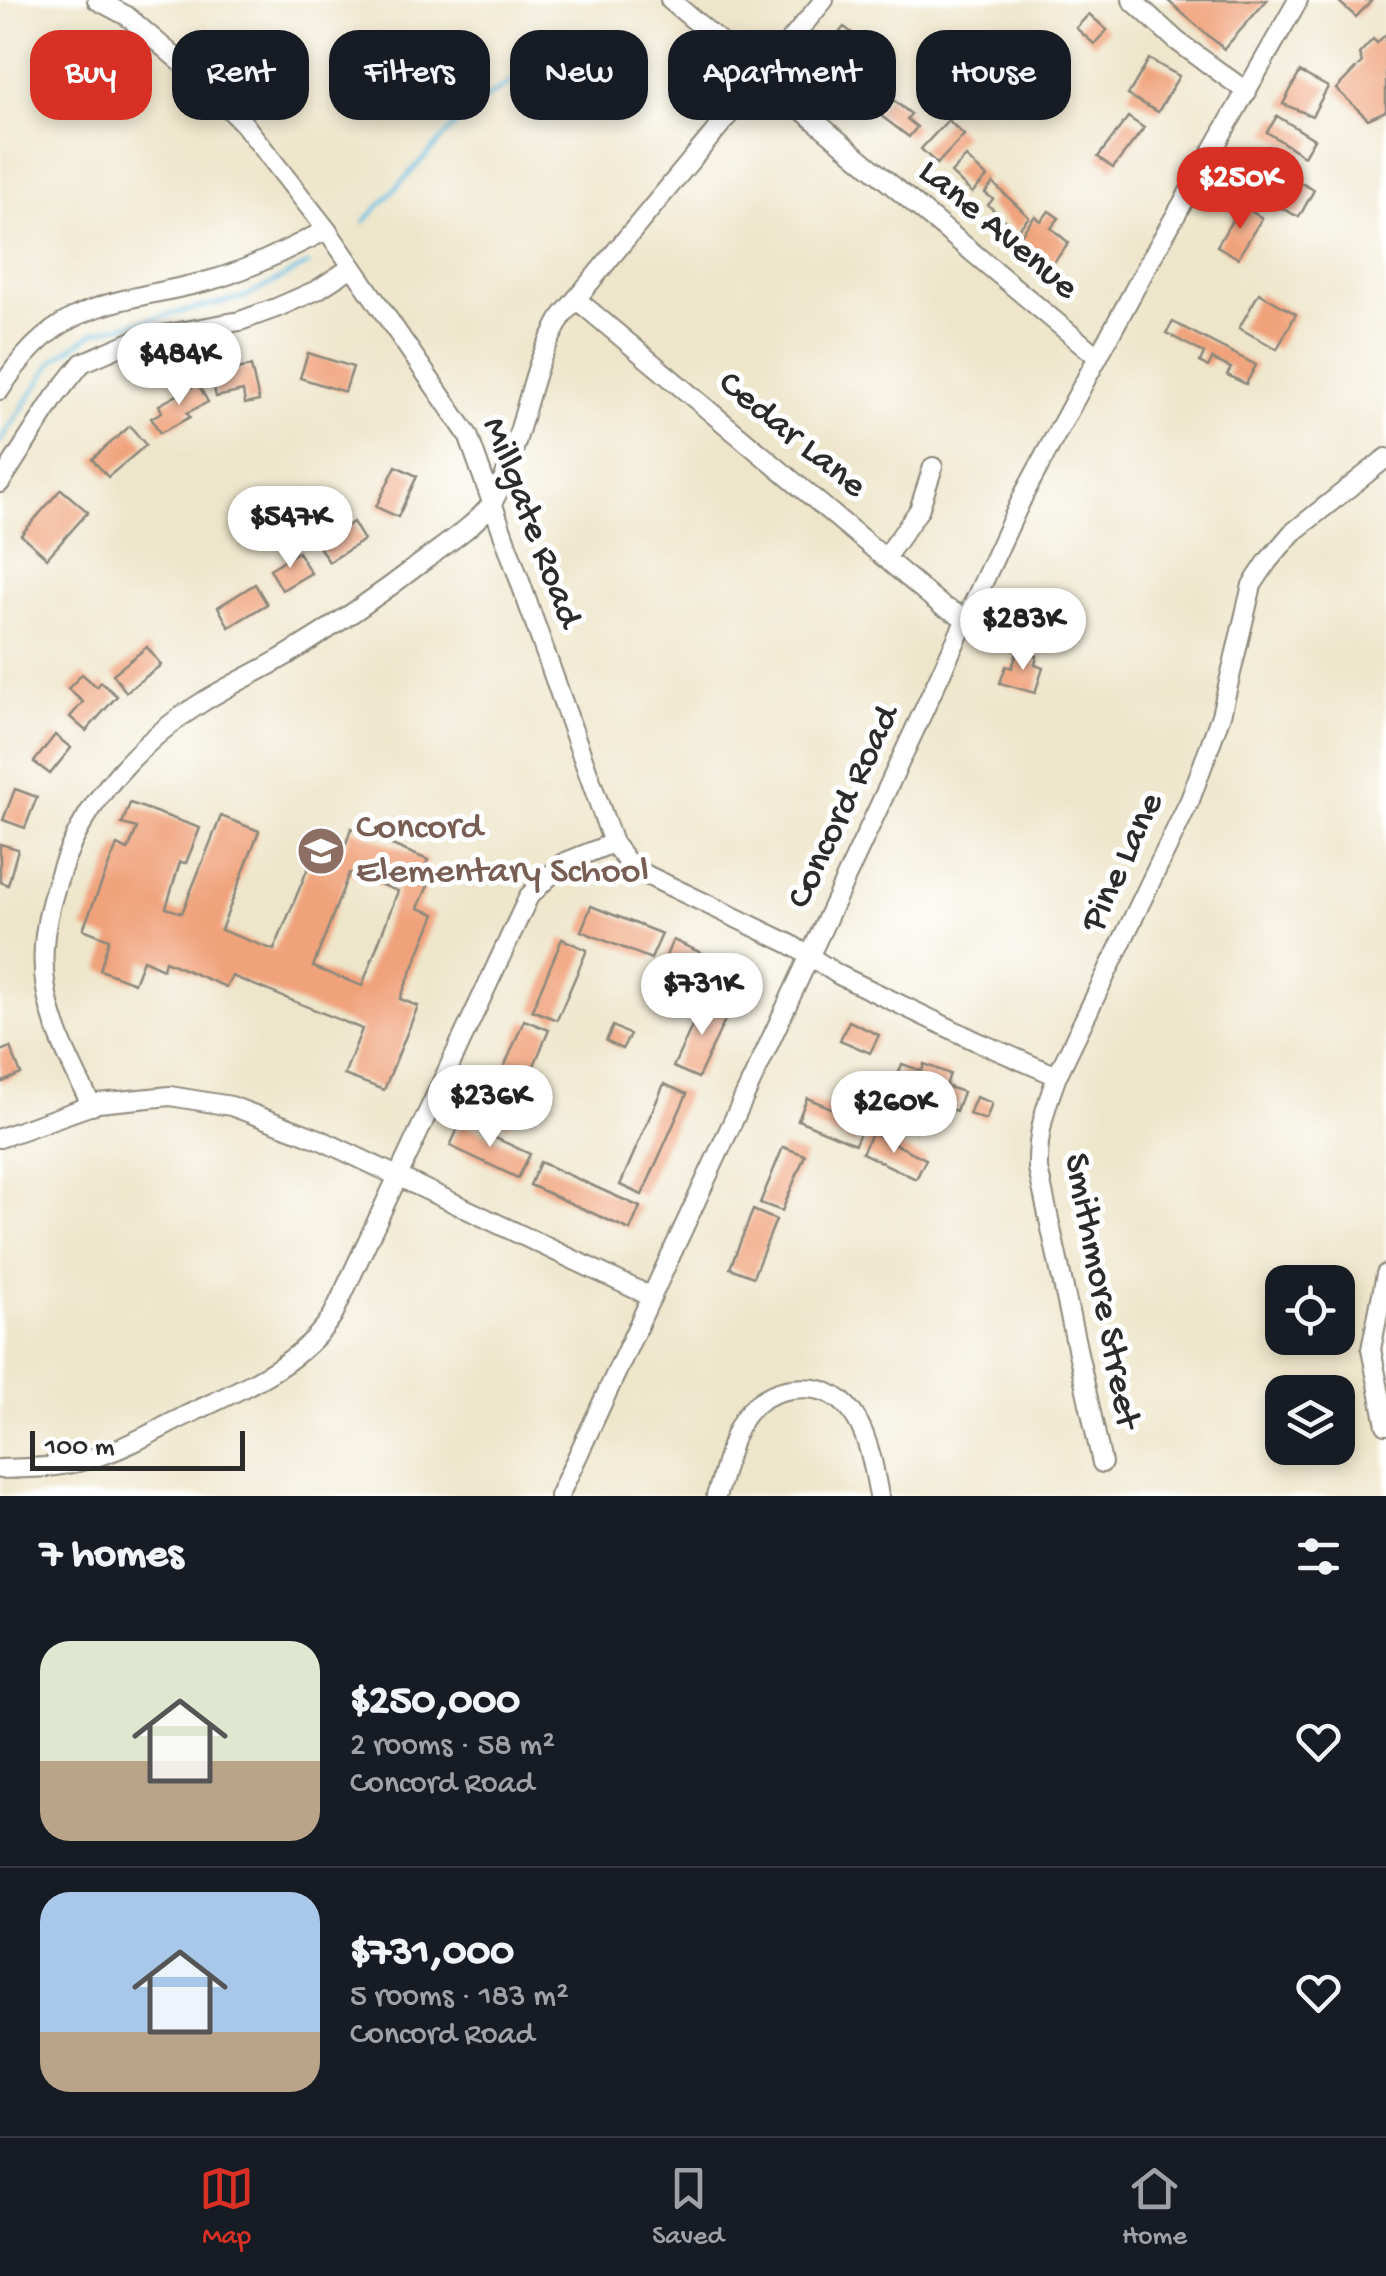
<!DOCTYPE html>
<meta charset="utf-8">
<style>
:root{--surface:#171b24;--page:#242831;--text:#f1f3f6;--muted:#9ea1a6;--line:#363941;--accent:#d93025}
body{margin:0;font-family:"Gochi Hand",sans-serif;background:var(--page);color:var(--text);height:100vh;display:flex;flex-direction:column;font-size:38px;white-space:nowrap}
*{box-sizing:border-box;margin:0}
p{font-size:32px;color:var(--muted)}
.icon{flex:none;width:55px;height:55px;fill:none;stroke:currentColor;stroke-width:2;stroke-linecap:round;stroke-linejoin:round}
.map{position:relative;height:1496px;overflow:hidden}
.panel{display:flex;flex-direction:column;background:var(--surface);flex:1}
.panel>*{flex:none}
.top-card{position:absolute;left:30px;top:30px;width:1328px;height:90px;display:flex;gap:20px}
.fabs{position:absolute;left:1265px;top:1265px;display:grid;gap:20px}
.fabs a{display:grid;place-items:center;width:90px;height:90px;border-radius:20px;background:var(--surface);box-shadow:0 5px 15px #0003;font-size:50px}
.scale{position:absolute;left:30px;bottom:25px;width:215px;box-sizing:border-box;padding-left:10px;border:5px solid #2b2b2b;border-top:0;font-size:28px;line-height:35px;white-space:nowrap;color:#2b2b2b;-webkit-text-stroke:8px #fff;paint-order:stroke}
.price{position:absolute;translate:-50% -85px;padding:0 22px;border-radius:35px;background:#fff;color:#222;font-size:32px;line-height:65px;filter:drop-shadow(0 2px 5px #0008)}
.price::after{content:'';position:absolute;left:50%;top:60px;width:30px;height:22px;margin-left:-15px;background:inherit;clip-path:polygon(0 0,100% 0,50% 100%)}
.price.on{background:var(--accent);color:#fff}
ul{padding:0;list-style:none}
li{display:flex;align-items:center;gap:30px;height:250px;padding:0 40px}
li+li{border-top:2px solid var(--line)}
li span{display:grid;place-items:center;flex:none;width:280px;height:200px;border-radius:30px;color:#555}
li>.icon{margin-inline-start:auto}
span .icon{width:120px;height:120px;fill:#fffc;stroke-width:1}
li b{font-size:42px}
h2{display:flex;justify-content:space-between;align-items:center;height:120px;padding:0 40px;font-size:42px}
.tag{padding:0 35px;border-radius:30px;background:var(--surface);box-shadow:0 5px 15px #0003;font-size:35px;line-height:90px}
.tag.on{background:var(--accent);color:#fff}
.dock{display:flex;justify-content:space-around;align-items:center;height:140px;border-top:2px solid var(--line);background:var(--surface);font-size:28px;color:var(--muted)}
.dock a{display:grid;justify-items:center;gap:5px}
.dock .on{color:var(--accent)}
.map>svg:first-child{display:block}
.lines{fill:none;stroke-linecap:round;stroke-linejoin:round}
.stream{stroke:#65bde2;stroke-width:4}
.building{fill:#f0a27a;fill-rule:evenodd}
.minor-casing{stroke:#8c887b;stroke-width:22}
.minor{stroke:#fff;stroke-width:18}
.labels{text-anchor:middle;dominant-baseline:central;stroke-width:10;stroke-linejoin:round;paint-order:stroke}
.street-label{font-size:38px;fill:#2b2b2b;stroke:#fff}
.education-label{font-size:38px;fill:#785e54;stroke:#fff;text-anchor:start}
</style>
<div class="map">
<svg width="1386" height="1496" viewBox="0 0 1386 1496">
<rect width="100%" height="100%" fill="#fff"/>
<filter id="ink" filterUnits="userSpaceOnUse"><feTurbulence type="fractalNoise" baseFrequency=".01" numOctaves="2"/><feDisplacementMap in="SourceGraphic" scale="20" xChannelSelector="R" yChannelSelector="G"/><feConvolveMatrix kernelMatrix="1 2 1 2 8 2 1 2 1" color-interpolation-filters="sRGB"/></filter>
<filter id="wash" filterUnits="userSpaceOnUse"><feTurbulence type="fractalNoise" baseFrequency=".0048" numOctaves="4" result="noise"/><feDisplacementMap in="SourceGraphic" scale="40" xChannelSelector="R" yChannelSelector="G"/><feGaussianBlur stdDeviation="2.25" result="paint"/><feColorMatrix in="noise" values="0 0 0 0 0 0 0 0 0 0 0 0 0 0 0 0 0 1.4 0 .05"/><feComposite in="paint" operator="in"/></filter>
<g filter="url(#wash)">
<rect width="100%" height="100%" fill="#eee6cb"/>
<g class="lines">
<g class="stream">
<polyline points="364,222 472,107 530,70"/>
<polyline points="0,442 54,360 95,332 245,297 309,264"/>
</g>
</g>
<g id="blocks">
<g class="building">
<polygon points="1167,0 1267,0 1224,49"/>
<polygon points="1337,0 1372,0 1356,17"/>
<polygon points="1089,14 1107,30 1094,44 1076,28"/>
<polygon points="844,27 856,36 844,51 852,57 837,76 817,60"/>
<polygon points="1386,34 1386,111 1368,119 1336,89 1362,62 1359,54 1373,39 1377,43"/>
<polygon points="1149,59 1179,76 1158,112 1128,95"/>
<polygon points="864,61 880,74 873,82 883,90 869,106 844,85"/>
<polygon points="1300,72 1328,87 1312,116 1283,104"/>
<polygon points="888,96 911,114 907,119 917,127 909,137 876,112"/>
<polygon points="1277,116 1314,139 1304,156 1267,132"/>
<polygon points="1128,117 1144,128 1113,168 1098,157"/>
<polygon points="948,120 964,135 937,164 921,149"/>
<polygon points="966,157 987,177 972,193 951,173"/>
<polygon points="1262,162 1314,190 1299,217 1248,191"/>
<polygon points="993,183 1029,217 1017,231 988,205 993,199 985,193"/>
<polygon points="1241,205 1262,218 1238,258 1217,246"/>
<polygon points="1049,211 1059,218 1051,228 1069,243 1050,267 1016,241 1035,216 1041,221"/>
<polygon points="1259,293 1296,314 1277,349 1239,328"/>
<polygon points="1173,322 1256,365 1246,384 1227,375 1231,368 1212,359 1208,367 1200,362 1204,353 1166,333"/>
<polygon points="308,353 353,367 345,392 300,378"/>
<polygon points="251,366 259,401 245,404 243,391 216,397 211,375"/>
<polygon points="198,384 208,402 187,413 190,417 160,433 151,418 162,412 159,405"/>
<polygon points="130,426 146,445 108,477 92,459"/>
<polygon points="396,466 417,476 398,517 376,507"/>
<polygon points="61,489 88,512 47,558 21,535"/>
<polygon points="353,522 364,540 329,562 318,545"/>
<polygon points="298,552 311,573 282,590 270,569"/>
<polygon points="255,584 267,604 229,627 218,607"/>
<polygon points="147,647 161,665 126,692 113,674"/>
<polygon points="1018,650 1037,656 1035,665 1043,668 1035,693 1000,683 1006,666 1012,668"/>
<polygon points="82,674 97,687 101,682 117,696 86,731 70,717 83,702 68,689"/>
<polygon points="55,735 71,748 50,774 34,762"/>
<polygon points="15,789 37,797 25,828 3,820"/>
<path d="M130,803l70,25 -14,35 -6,-1 -14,46 16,5 39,-97 38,15 -38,99 53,20 36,-87 16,6 9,-26 10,4 6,-19 77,32 -7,16 10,3 -13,29 17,6 -35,85 18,7 -34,84 -40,-15 18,-46 -130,-53 -6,11 -61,-26 -2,8 -20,-9 -9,23 -34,-13 9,-31 -26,-10 34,-84 11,5 9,-22 -15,-4zM349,873l49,18 -36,95 -49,-19z"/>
<polygon points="0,844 18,849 8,885 0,882"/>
<polygon points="591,906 662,934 651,959 581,931"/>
<polygon points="562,939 587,950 557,1020 532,1010"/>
<polygon points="673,940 737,969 725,995 661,967"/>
<polygon points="705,998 730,1009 698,1078 673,1067"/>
<polygon points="524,1020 549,1030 509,1125 484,1115"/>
<polygon points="849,1021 879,1035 870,1053 840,1040"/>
<polygon points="613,1026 630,1035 622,1049 606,1041"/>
<polygon points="10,1047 21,1074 0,1083 0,1051"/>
<polygon points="902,1064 922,1071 924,1064 950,1074 946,1086 963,1092 956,1111 893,1088"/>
<polygon points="664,1084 687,1094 642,1195 620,1185"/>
<polygon points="976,1097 992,1103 986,1120 969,1114"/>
<polygon points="807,1098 865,1122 855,1144 798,1120"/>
<polygon points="461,1122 530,1154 518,1178 450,1146"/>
<polygon points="872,1133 926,1159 916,1179 862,1153"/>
<polygon points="783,1147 805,1155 782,1211 760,1203"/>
<polygon points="540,1162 640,1207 630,1230 530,1185"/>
<polygon points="753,1210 776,1220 753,1277 730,1268"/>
</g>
</g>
</g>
<g filter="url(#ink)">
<use href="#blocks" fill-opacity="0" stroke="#8c887b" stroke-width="2.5"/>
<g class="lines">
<g class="minor-casing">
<g id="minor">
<polyline points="97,0 127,16 197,76 244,124 327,230 468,435 613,843 632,868 790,944 839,975 976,1041 1057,1076"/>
<polyline points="670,0 1098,357"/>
<polyline points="1132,0 1177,41 1247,92"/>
<polyline points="576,299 942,606 968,619"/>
<path d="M0,390c57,-92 114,-85 208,-109 42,-11 81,-33 119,-51"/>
<polyline points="0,483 55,397 82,363 135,340 240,321 276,308 317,290 352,267"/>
<polyline points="886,557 919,510 933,467"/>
<path d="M92,1106c-46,-90 -66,-138 -30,-238 24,-68 78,-127 139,-165 28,-18 58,-31 86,-48 48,-29 94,-61 138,-95 21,-16 46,-32 64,-53 20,-24 38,-110 50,-143 6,-17 15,-32 23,-48l262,-316"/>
<polyline points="0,1138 98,1103 170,1096 231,1106 319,1139 652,1297"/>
<polyline points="1386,1274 1371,1349 1386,1425"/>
<path d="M1102,1463l-64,-294c-1,-35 7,-61 19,-93l133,-276 31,-85 31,-130 16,-24 24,-28 94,-75"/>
<path d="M0,1469c34,-1 66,-1 99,-13 29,-9 56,-25 84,-39 53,-26 117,-50 150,-102l196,-419 34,-33 50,-20"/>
<polyline points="559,1496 1025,492 1152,257 1298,0"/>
<path d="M716,1496c10,-26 13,-58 30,-81 10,-14 28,-24 46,-26 67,-9 78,57 87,107"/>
</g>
</g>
<use href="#minor" class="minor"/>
</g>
</g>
<defs>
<g id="school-disc" transform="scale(2.5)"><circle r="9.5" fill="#8d6e63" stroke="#fff"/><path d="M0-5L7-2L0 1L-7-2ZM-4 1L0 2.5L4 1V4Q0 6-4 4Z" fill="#fff"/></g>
</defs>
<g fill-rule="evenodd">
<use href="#school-disc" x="321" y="851"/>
</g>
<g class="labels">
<g class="street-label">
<text transform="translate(997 231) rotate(40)">Lane Avenue</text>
<text transform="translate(791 436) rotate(39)">Cedar Lane</text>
<text transform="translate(530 523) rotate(69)">Millgate Road</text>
<text transform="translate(845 808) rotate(-65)">Concord Road</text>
<text transform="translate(1124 863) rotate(-65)">Pine Lane</text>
<text transform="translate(1100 1291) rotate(79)">Smithmore Street</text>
</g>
<g class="education-label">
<text x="356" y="829">Concord<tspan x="356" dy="44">Elementary School</tspan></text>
</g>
</g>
</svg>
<div class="fabs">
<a><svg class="icon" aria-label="locate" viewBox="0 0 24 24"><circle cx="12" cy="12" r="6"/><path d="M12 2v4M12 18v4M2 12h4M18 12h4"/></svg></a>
<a><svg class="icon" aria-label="layers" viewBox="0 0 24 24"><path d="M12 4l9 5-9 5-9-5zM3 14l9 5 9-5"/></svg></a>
</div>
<div class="scale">100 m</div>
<b class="price on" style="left:1240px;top:232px">$250K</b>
<b class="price" style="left:179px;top:408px">$484K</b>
<b class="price" style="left:290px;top:571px">$547K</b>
<b class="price" style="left:1023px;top:673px">$283K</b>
<b class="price" style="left:702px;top:1038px">$731K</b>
<b class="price" style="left:490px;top:1150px">$236K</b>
<b class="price" style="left:894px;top:1156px">$260K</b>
<div class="top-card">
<a class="tag on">Buy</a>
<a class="tag">Rent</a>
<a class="tag">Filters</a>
<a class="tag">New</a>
<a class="tag">Apartment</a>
<a class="tag">House</a>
</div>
</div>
<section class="panel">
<h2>7 homes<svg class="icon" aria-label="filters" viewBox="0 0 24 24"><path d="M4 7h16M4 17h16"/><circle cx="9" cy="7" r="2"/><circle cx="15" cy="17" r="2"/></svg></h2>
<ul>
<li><span style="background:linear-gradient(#dfe7d0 60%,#b9a48a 0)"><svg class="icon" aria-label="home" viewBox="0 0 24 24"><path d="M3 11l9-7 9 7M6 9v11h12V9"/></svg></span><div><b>$250,000</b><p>2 rooms · 58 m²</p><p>Concord Road</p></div><svg class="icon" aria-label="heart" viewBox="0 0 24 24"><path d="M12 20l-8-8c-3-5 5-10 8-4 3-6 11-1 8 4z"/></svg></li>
<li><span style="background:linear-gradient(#a9c7e8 70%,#b9a48a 0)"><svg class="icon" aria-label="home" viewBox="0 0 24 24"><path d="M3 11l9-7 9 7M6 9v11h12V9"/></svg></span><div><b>$731,000</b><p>5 rooms · 183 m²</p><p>Concord Road</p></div><svg class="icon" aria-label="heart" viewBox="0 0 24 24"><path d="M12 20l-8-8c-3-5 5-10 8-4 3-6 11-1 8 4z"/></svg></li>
</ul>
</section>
<nav class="dock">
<a class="on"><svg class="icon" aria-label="map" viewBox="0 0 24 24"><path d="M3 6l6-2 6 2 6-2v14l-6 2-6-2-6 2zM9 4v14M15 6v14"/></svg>Map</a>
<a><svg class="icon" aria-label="saved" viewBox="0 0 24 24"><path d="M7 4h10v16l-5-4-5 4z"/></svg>Saved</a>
<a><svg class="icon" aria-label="home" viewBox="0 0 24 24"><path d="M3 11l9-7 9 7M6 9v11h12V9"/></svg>Home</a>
</nav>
